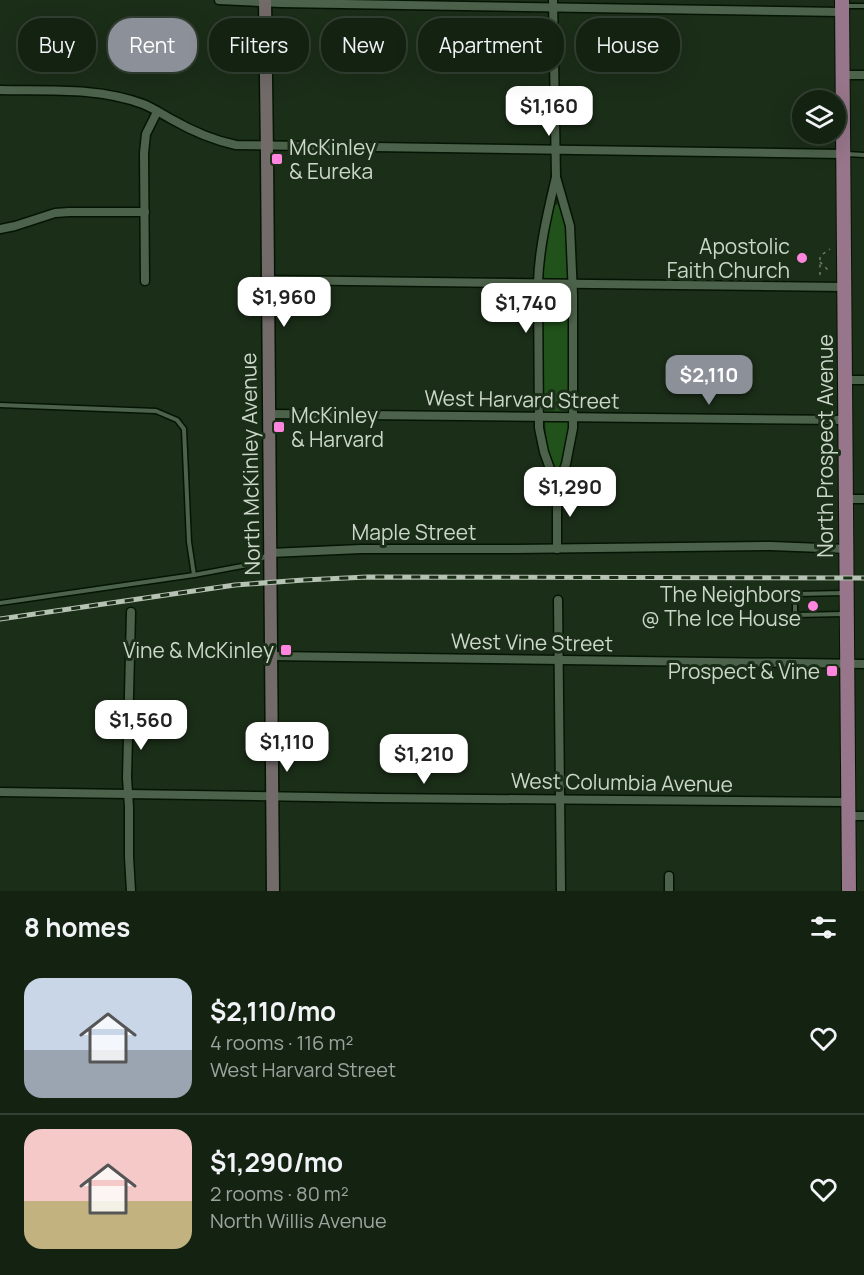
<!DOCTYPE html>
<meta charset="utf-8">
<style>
:root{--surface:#142212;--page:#1d2a1b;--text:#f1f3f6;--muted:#9da49f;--line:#333f32;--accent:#8c9099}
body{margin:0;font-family:Manrope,sans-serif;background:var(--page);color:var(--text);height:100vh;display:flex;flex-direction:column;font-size:22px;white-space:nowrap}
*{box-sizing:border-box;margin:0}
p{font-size:20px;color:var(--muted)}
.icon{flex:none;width:33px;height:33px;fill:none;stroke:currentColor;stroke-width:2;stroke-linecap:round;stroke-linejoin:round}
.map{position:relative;height:891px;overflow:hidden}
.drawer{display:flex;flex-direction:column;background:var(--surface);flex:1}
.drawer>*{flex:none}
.banner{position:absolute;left:18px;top:18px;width:828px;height:54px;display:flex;gap:12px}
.tools{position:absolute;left:792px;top:90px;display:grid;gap:12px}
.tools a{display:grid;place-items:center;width:54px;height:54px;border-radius:50%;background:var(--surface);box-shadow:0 6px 24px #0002,0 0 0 2px var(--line);font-size:30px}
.price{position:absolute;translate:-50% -51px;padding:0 14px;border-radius:12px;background:#fff;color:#222;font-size:20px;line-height:39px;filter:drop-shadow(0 2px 3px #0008)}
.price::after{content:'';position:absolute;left:50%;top:36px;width:18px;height:14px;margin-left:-9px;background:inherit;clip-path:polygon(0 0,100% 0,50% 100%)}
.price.selected{background:var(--accent);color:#fff}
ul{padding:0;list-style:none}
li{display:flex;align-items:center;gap:18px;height:150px;padding:0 24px}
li+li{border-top:2px solid var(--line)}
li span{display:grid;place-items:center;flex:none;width:168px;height:120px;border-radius:18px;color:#555}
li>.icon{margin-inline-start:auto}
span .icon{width:72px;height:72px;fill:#fffc;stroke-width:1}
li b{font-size:26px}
h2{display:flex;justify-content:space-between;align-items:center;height:72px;padding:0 24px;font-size:26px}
.chip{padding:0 21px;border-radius:24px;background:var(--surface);box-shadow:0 6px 24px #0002,0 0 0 2px var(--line);font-size:21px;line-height:54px}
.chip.selected{background:var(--accent);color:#fff}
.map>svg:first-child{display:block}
.green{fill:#21521b}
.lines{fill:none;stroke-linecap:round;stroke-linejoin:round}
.lane-casing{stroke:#051503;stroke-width:7}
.street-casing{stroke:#051503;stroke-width:11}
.secondary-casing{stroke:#051503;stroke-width:15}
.primary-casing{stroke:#051503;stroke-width:16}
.path{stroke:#6d7d6a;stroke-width:1.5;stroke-dasharray:3 4.5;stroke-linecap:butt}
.lane{stroke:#4d624a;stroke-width:4}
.street{stroke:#4d624a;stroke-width:8}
.secondary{stroke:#726b6a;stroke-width:12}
.primary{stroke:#97758a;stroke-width:14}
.rail-casing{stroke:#b6c2b3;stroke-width:5}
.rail{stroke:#1b2e18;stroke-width:3;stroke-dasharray:9;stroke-linecap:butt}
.poi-dot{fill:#ff85df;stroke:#1b2e18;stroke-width:2}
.labels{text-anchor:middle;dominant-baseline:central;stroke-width:6;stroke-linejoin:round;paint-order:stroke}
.poi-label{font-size:21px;fill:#cbd7c9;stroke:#1b2e18;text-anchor:end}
.street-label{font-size:21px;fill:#cbd7c9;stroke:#1b2e18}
</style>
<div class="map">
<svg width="864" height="891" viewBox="0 0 864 891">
<rect width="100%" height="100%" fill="#1b2e18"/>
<polygon class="green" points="558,204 560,206 566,226 568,263 570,400 569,432 561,467 557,470 554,467 547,445 543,400 542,303 543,263 551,211 553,206"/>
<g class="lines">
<g class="lane-casing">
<g id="lane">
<polyline points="846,6 864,6"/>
<polyline points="847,154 864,155"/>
<polyline points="0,405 156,411 177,420 184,429 189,542 194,575"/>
<polyline points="0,603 194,575 253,564 267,555"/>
<polyline points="843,614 795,615 795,594 845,593"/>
</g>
</g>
<g class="street-casing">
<g id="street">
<polyline points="219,0 281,3 842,12"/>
<polyline points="553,0 556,177 570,226 573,295 573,428 566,464 557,488 557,549"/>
<polyline points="843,75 864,75"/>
<path d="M0,90c47,1 98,-3 143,14 10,4 19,10 28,15 21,12 41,21 65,26l607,9"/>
<path d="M556,177c-8,34 -17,71 -18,106l1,145 5,24 13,36"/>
<polyline points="0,229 15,226 55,213 69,212 145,212"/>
<polyline points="268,280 844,287"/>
<polyline points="145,281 144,153 146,134 157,112"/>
<polyline points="845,380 864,380"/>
<polyline points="269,414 845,420"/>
<polyline points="846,499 864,499"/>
<polyline points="270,553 361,549 515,549 771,546 847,549"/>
<polyline points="558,600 561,891"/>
<polyline points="271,656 864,664"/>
<polyline points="0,792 377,798 848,802"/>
<polyline points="848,816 864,816"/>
<polyline points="669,876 669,891"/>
<polyline points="131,891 129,857 129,807 127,778 131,612"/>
</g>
</g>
<g class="secondary-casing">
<polyline id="secondary" points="265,0 267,156 273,891"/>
</g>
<g class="primary-casing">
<polyline id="primary" points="842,0 849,891"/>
</g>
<g class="path">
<polyline points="820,262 830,272"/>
<polyline points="820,275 820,256 830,249"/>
</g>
<use href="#lane" class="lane"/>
<use href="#street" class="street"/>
<use href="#secondary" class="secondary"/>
<use href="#primary" class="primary"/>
<g class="rail-casing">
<polyline id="rail" points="0,619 235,585 304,580 367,577 864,578"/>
</g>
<use href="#rail" class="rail"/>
</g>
<g class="poi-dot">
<rect x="271" y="153" width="12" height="12" rx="3"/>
<circle cx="802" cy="258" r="6"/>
<rect x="273" y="421" width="12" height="12" rx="3"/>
<circle cx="813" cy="606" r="6"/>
<rect x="280" y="644" width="12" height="12" rx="3"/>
<rect x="826" y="665" width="12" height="12" rx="3"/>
</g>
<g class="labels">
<g class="poi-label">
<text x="289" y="147" text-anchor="start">McKinley<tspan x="289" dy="24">&amp; Eureka</tspan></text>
<text x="790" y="246">Apostolic<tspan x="790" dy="24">Faith Church</tspan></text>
<text x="291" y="415" text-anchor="start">McKinley<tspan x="291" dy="24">&amp; Harvard</tspan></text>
<text x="801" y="594">The Neighbors<tspan x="801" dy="24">@ The Ice House</tspan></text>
<text x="274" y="650">Vine &amp; McKinley</text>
<text x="820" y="671">Prospect &amp; Vine</text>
</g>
<g class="street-label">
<text transform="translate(522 399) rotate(1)">West Harvard Street</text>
<text transform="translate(825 446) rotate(-90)">North Prospect Avenue</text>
<text transform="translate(250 464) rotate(-91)">North McKinley Avenue</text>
<text x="414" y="532">Maple Street</text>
<text transform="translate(532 642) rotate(1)">West Vine Street</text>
<text transform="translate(622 782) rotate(1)">West Columbia Avenue</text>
</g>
</g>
</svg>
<div class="tools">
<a><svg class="icon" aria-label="layers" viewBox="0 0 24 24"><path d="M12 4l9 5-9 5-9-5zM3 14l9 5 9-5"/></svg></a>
</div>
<b class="price" style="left:549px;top:137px">$1,160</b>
<b class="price" style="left:284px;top:328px">$1,960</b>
<b class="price" style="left:526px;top:334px">$1,740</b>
<b class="price selected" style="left:709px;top:406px">$2,110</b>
<b class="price" style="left:570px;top:518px">$1,290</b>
<b class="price" style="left:141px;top:751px">$1,560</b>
<b class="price" style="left:287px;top:773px">$1,110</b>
<b class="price" style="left:424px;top:785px">$1,210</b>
<div class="banner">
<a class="chip">Buy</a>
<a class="chip selected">Rent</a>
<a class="chip">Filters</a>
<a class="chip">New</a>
<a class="chip">Apartment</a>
<a class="chip">House</a>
</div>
</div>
<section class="drawer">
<h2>8 homes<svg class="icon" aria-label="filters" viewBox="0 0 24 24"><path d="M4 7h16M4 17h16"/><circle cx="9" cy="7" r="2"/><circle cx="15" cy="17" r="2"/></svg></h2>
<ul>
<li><span style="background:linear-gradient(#c9d6e8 60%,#9aa5b1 0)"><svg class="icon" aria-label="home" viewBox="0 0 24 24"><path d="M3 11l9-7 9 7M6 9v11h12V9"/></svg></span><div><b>$2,110/mo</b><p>4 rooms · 116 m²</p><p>West Harvard Street</p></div><svg class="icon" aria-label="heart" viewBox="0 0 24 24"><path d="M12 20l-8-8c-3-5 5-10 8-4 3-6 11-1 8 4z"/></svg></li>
<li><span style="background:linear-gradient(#f6c9c9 60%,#c2b280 0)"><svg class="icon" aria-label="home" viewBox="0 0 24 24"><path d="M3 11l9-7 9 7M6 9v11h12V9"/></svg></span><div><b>$1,290/mo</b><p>2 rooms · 80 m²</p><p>North Willis Avenue</p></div><svg class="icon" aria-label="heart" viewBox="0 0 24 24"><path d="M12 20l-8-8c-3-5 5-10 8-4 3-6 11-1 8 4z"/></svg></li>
</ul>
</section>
